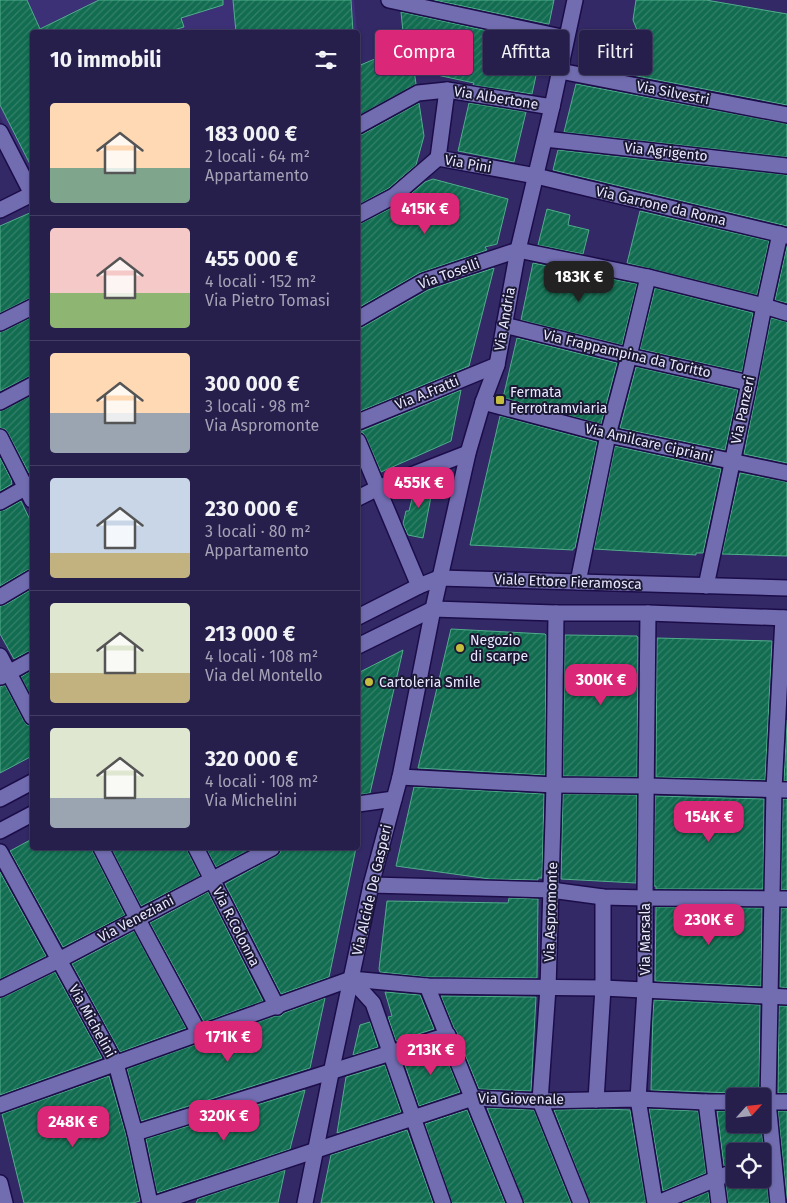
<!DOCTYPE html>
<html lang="it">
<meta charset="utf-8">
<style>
:root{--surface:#261f4c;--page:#322c56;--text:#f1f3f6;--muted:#a4a2b5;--line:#423d64;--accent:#db2777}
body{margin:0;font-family:"Fira Sans",sans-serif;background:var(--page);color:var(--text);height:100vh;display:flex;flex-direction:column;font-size:19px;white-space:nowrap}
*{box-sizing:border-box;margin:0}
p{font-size:16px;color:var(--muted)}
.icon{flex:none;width:28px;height:28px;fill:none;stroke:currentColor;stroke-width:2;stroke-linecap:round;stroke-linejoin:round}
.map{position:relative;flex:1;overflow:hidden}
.panel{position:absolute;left:30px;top:30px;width:330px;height:820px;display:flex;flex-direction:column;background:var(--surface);border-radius:5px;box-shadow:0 1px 4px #0004,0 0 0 1px var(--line)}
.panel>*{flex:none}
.hud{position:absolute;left:375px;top:30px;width:336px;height:45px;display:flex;gap:10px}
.needle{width:32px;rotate:63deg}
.tools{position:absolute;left:726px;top:1088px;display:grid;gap:10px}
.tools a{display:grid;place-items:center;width:45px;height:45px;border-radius:5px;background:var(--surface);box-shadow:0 1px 4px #0004,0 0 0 1px var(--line);font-size:25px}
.price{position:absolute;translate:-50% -42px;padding:0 11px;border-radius:10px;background:var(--accent);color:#fff;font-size:16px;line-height:32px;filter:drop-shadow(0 1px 2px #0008)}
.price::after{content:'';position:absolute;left:50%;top:30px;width:15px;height:11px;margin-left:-8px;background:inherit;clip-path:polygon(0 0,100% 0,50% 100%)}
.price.on{background:#222;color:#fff}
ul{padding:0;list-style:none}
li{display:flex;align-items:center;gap:15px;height:125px;padding:0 20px}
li+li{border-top:1px solid var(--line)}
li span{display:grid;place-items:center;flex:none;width:140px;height:100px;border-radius:5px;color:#555}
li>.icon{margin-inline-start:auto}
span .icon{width:60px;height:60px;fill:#fffc;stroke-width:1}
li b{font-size:21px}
h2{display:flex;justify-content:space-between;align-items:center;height:60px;padding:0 20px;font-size:21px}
.pill{padding:0 18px;border-radius:5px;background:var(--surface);box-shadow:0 1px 4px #0004,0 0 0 1px var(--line);font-size:18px;line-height:45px}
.pill.on{background:var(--accent);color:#fff}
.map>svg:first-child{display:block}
.built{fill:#3c3176}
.building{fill:url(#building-hatch);stroke:#51ad8a}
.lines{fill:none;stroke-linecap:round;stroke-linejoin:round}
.street-casing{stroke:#1c0d49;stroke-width:18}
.secondary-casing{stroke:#1c0d49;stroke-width:18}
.street{stroke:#726db1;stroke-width:15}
.secondary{stroke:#726db1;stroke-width:15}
.poi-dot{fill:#c4bd3e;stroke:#1b1833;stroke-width:2}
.labels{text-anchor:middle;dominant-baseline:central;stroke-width:4;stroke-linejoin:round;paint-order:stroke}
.street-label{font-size:14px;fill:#e8e8ff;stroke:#1b1833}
.poi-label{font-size:14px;fill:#e8e8ff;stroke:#1b1833;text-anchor:start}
</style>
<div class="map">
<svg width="787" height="1203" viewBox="0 0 787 1203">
<defs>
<pattern id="building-hatch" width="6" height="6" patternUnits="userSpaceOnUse" patternTransform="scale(1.25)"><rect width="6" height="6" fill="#116c50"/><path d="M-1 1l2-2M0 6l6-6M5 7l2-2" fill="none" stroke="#34816a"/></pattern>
</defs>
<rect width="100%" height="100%" fill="#322966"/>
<polygon class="built" points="0,0 354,0 357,32 32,32 32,174 0,117"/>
<g class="building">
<polygon points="0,0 27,0 40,29 99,0 223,0 223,5 181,18 184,27 167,32 32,32 32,168 0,105"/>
<polygon points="233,0 351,0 353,32 236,32"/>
<polygon points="434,0 554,0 549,24 548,24"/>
<polygon points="636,0 706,0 787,14 787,105 580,65 585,48 625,57 636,42 637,30 633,20"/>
<polygon points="401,12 543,43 532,94 473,85 474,83 414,70 416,84 358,116 358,66 440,32 403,32"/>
<polygon points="576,84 787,124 787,157 564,132"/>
<polygon points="419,103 424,136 416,165 389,188 358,205 358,135 363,134"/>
<polygon points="469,103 526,112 514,162 458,151"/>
<polygon points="558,150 787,175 787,226 553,170"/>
<polygon points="433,179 508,199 497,244 485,247 487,250 419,273 358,308 358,224 362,223 399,204 425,182"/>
<polygon points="547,209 570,215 568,225 589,230 583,254 538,245"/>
<polygon points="640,211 769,241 757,295 627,263"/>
<polygon points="32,212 32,298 28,299 0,313 0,226"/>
<polygon points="787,246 787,303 775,300"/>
<polygon points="533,263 637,284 622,345 521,320"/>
<polygon points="494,268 469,366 358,412 358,328 363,327 428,290"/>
<polygon points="655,288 753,313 742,372 640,349"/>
<polygon points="32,317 32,376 28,377 0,391 0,332 4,331"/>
<polygon points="771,318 787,322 787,463 744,454"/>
<polygon points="517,338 617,363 601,424 503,398"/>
<polygon points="636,367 738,390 725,450 620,428"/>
<polygon points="461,390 451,441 381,472 366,437 363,433 358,431 362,431"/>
<polygon points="32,395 32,471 29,473 8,433 5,429 0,428 0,411 4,410"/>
<polygon points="500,416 597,442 575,548 573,548 573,550 470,545"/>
<polygon points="615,446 721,469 703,553 696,553 696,555 594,549"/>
<polygon points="0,458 12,481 11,482 12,484 0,491"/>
<polygon points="740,473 787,482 787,556 722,554"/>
<polygon points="435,476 423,538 408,535 403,524 406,511 409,511 416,483"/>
<polygon points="21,501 32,524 32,569 27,570 0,586 0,511 5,510"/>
<polygon points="32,589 32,651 27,652 14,659 0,634 0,606 5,605"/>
<polygon points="451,629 545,634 546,635 545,775 418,768"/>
<polygon points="565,635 637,636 637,637 638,637 637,777 563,776"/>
<polygon points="657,638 772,641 765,780 656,777"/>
<polygon points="403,650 370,793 358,795 358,673"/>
<polygon points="32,670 32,698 21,677"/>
<polygon points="5,685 24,721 27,725 32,726 32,756 0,773 0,687"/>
<polygon points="787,720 787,781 784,781"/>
<polygon points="414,787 544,794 542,878 538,878 538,880 490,879 396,866"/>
<polygon points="563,794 637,795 636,883 561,879"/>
<polygon points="655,796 764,799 763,889 656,889 656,886 654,886"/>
<polygon points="783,799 787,799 787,890 781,890"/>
<polygon points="32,839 32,848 92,848 93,852 125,915 63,947 10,851"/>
<polygon points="111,848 187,848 188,852 200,876 141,906"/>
<polygon points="206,848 253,848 216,867"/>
<polygon points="281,848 356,848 329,977 281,994 225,884 276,856 280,853"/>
<polygon points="0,872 46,956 0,979"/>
<polygon points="208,892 263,1001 204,1022 150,923"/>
<polygon points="509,898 538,899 537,978 427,977 380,972 379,969 387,901 508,903"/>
<polygon points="656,907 762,908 761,986 655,981"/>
<polygon points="781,908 787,908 787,988 780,987"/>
<polygon points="134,931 186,1028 120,1052 72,964"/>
<polygon points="55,972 102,1058 0,1095 0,998 4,997"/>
<polygon points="385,992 420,995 434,1029 396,1041 388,1017 392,1016"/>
<polygon points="441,996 536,997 531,1091 479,1089 457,1035 457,1032 454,1028"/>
<polygon points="325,998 310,1068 141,1121 127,1069 275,1016 281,1016 284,1013"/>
<polygon points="654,1000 760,1005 759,1093 755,1096 742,1096 739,1094 735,1093 651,1090 653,1013"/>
<polygon points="779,1006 787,1006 787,1093 778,1093"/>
<polygon points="370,1022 378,1047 353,1055 360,1025"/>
<polygon points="442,1047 460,1092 419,1106 403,1059"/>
<polygon points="385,1065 401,1112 337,1133 346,1077"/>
<polygon points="109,1076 126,1135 140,1201 133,1203 24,1203 2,1114"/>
<polygon points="305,1090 290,1149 157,1193 146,1139"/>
<polygon points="487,1108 534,1110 571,1203 524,1203"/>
<polygon points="604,1109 630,1110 646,1203 590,1203 554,1110"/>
<polygon points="649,1109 698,1111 706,1173 663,1191"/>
<polygon points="467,1110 505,1203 452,1203 425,1124"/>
<polygon points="717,1111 735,1111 735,1124 761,1124 769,1203 728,1203 726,1185 740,1179 762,1179 762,1151 735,1151 735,1162 724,1166"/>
<polygon points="778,1111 787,1111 787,1199"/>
<polygon points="407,1130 433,1203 321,1203 331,1155"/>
<polygon points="285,1170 278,1203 196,1203 198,1199"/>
<polygon points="708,1192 710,1203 682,1203"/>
</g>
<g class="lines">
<g class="street-casing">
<g id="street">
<polyline points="389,0 566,38"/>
<polyline points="560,71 787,115"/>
<polyline points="358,126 418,93 447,90 552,107"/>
<polyline points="0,132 32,194"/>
<polyline points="545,139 787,166"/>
<polyline points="438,158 447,90"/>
<polyline points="0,210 32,194"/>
<polyline points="358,215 394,196 438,158 536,176 787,236"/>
<polyline points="358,319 424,281 518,250 648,277 764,306 787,313"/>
<polyline points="0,323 32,307"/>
<polyline points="504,325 629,356 749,383"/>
<polyline points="0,402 32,385"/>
<polyline points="483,402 608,435 787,473"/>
<polyline points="358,422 497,365"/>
<polyline points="0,437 32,500"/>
<polyline points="358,441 419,586"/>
<polyline points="358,498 378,488 468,453"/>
<polyline points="0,502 32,484"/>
<polyline points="578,582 608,435 629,356 648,277"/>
<polyline points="706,586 749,383 764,306 780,234"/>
<polyline points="0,597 32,578"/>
<polyline points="556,613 554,785 548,988 540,1101 581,1203"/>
<polyline points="648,613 645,898 645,990 638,1099 655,1203"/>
<polyline points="0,656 32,717"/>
<polyline points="1,677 32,660"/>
<polyline points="400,777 554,785 647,786 787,790"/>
<polyline points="358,804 394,799"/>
<polyline points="101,848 137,918 199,1033"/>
<polyline points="196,848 277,1007"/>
<polyline points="0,852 116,1064 135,1133 150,1203"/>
<polyline points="371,885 551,890 603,897 645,898 787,899"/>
<polyline points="351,979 373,1003 443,1203"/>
<polyline points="427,986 515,1203"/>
<polyline points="0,989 59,960 272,848"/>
<polyline points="596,1100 603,988 603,897"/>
<polyline points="706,1102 719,1203"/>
<polyline points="762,1102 787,1102"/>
<polyline points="0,1105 351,979 427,986 603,988 787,997"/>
<polyline points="135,1133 448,1035"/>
<polyline points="0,1183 5,1203"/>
<polyline points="157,1203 473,1098 540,1101 638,1099 706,1102 735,1102"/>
<polyline points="305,1203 331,1073 371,885 400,777 433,609"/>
<polyline points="658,1203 735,1171"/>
<polyline points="778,1203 768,1102 774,789 783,618"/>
</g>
</g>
<g class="secondary-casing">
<g id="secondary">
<polyline points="433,609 468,453 483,402 497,365 518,250 552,107 575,0"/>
<polyline points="358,617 419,586 439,578 787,588"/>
<polyline points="358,646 433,609 556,613 648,613 787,618"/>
<polyline points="0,799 32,782"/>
<polyline points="0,831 32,814"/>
</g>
</g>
<use href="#street" class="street"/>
<use href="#secondary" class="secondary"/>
</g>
<g class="poi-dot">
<rect x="495" y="395" width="10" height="10" rx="2.5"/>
<circle cx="460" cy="648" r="5"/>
<circle cx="369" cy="682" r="5"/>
</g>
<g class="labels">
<g class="street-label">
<text transform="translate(673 93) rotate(11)">Via Silvestri</text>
<text transform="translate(496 98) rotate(9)">Via Albertone</text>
<text transform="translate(666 152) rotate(6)">Via Agrigento</text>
<text transform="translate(468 164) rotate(10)">Via Pini</text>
<text transform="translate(661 206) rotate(13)">Via Garrone da Roma</text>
<text transform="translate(449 274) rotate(-20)">Via Toselli</text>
<text transform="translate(505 319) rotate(-80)">Via Andria</text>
<text transform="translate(627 354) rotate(13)">Via Frappampina da Toritto</text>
<text transform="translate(427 393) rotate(-22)">Via A.Fratti</text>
<text transform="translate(743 410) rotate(-78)">Via Panzeri</text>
<text transform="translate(649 443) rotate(13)">Via Amilcare Cipriani</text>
<text transform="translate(568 582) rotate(2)">Viale Ettore Fieramosca</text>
<text transform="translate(372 890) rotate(-77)">Via Alcide De Gasperi</text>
<text transform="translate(551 912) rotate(-88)">Via Aspromonte</text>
<text transform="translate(136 919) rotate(-28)">Via Veneziani</text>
<text transform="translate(236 927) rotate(63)">Via R.Colonna</text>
<text transform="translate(645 939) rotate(-90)">Via Marsala</text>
<text transform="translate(92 1021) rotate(61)">Via Michelini</text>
<text transform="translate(521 1099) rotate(1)">Via Giovenale</text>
</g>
<g class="poi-label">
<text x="510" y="392">Fermata<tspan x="510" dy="16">Ferrotramviaria</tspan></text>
<text x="470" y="640">Negozio<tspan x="470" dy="16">di scarpe</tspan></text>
<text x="379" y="682">Cartoleria Smile</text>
</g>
</g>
</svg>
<div class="tools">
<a><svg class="needle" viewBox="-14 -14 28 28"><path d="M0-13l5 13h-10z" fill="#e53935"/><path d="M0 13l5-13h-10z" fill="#a4a2b5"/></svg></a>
<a><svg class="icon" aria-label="locate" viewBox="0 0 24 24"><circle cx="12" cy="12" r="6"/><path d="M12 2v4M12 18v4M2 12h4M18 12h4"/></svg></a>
</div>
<b class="price" style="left:425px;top:235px">415K €</b>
<b class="price on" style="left:579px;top:303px">183K €</b>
<b class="price" style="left:419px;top:509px">455K €</b>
<b class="price" style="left:601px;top:706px">300K €</b>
<b class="price" style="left:709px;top:843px">154K €</b>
<b class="price" style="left:709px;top:946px">230K €</b>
<b class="price" style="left:228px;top:1063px">171K €</b>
<b class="price" style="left:431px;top:1076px">213K €</b>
<b class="price" style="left:224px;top:1142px">320K €</b>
<b class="price" style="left:73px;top:1148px">248K €</b>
<div class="hud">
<a class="pill on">Compra</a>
<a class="pill">Affitta</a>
<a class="pill">Filtri</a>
</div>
<section class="panel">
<h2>10 immobili<svg class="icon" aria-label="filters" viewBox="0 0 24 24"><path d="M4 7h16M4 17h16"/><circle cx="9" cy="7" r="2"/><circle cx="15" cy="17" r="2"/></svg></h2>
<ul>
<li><span style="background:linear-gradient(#ffd9b3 65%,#7fa58c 0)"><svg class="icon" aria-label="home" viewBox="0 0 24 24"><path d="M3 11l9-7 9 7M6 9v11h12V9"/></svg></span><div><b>183 000 €</b><p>2 locali · 64 m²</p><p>Appartamento</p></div></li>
<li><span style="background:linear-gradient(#f6c9c9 65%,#8fb573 0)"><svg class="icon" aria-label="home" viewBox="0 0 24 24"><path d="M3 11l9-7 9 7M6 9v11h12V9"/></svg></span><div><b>455 000 €</b><p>4 locali · 152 m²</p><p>Via Pietro Tomasi</p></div></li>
<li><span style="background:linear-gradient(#ffd9b3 60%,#9aa5b1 0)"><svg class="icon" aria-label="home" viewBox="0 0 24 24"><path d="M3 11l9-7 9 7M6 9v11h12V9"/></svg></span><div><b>300 000 €</b><p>3 locali · 98 m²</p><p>Via Aspromonte</p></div></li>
<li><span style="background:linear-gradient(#c9d6e8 75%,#c2b280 0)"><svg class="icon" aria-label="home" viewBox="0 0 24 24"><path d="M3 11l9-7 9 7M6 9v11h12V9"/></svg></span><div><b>230 000 €</b><p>3 locali · 80 m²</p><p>Appartamento</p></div></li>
<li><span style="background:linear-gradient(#dfe7d0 70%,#c2b280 0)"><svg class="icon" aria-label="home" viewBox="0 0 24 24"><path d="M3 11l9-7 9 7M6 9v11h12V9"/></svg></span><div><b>213 000 €</b><p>4 locali · 108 m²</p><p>Via del Montello</p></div></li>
<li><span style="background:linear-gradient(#dfe7d0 70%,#9aa5b1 0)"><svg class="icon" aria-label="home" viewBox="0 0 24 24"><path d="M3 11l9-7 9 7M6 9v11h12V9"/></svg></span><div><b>320 000 €</b><p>4 locali · 108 m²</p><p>Via Michelini</p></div></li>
</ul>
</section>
</div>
